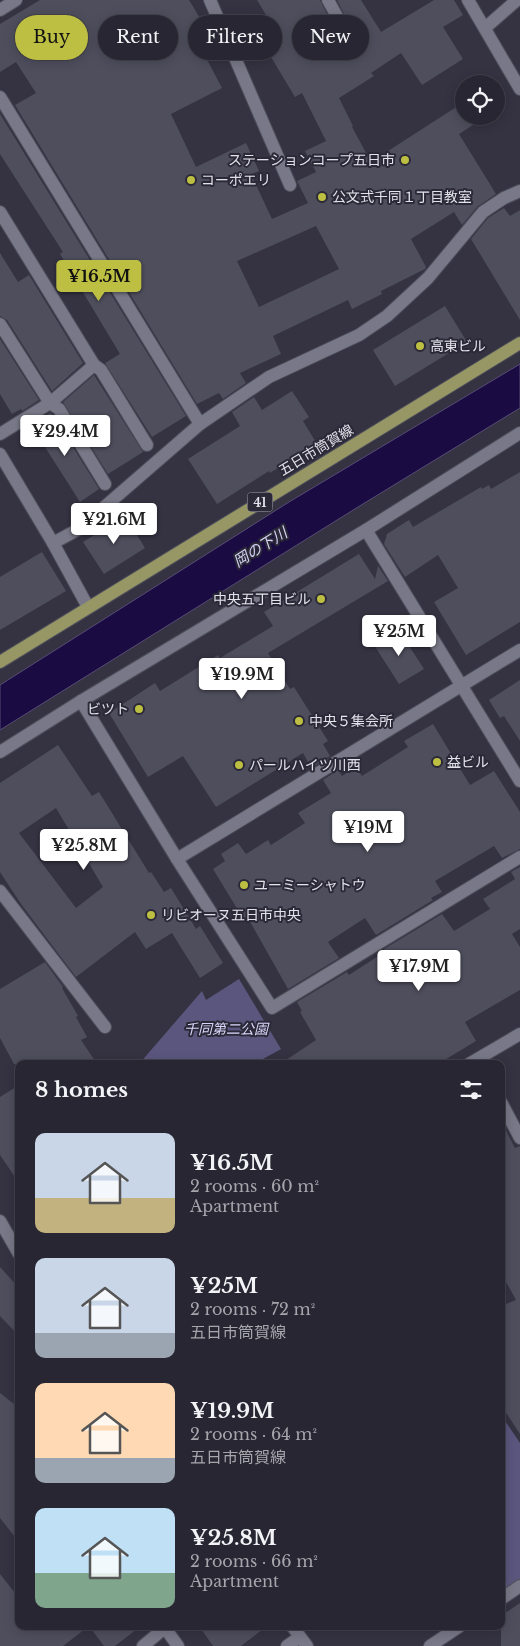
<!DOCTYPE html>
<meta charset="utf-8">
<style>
:root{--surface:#282632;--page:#302e3a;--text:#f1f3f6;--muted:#a5a5ac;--line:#44434d;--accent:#bdbf43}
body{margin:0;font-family:"Libre Baskerville","Noto Sans JP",serif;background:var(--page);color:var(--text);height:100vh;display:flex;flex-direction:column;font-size:19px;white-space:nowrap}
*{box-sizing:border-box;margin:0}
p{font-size:16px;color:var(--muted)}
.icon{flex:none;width:28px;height:28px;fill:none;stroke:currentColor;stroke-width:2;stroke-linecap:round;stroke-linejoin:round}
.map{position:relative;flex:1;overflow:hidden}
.side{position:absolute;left:15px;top:1060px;width:490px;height:570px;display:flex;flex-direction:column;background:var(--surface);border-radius:10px;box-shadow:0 2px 12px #0003,0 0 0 1px var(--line)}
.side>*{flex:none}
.banner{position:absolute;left:15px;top:15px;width:490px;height:45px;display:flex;gap:10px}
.fabs{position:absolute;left:455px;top:75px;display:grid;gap:10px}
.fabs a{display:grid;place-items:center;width:50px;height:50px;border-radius:50%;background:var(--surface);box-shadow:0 2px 12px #0003,0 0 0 1px var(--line);font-size:25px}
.price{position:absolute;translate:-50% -42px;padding:0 11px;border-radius:5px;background:#fff;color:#222;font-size:16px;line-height:32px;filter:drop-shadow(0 1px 2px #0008)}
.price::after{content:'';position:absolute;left:50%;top:30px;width:15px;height:11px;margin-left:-8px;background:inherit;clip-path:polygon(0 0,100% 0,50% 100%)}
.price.on{background:var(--accent);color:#111}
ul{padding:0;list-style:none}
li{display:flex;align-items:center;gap:15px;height:125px;padding:0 20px}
li span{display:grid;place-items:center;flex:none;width:140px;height:100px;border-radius:10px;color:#555}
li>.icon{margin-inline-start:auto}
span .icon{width:60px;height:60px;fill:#fffc;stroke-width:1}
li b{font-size:21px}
h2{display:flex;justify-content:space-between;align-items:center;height:60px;padding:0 20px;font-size:21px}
.pill{padding:0 18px;border-radius:22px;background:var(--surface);box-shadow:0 2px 12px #0003,0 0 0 1px var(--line);font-size:18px;line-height:45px}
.pill.on{background:var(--accent);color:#111}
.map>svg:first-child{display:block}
.green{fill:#5b567d}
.water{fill:#1b0b43;stroke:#574c75}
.building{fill:#4f4e5d;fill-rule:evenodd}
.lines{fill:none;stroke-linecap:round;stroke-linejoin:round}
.minor-casing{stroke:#4f4f5b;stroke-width:14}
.major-casing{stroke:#4f4f5b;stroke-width:14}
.minor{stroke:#797888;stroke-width:12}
.major{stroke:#979765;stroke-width:12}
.poi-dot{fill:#bdbf43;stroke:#2b2937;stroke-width:2}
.labels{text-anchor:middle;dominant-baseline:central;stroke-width:4;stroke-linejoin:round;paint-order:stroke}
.shield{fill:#2b2937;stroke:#abaab5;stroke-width:1}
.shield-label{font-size:12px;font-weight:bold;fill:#e2e2eb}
.poi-label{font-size:14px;fill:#e2e2eb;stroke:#2b2937;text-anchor:start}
.street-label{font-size:14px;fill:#e2e2eb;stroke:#2b2937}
.park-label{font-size:14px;font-style:italic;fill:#d9d6fc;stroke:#2b2937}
.water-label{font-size:15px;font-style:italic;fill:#d5d2f7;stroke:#2b2937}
</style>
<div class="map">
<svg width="520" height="1646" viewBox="0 0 520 1646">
<rect width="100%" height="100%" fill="#353342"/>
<g class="green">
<polygon points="239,979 281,1049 254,1064 139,1064 202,991 206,1000"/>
<polygon points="501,1415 520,1443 520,1579 501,1591"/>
</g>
<polygon class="water" points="520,364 520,408 358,507 0,730 0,685 289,502"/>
<g class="building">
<path d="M40,0h149l17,28 -12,7 28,53 -51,26 25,53 50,-24 13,28 -8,3 21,45 36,-16 -11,-22 19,-9 -11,-21 21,-10 -24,-48 -7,4 -27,-45 15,-9 -26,-43h63l13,26 7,4 7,-3 1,-5 -11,-22h24l20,32 53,-32h20l9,15 -20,12 20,32 -41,26 -21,-32 -30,20 3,3 -35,22 14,28 -1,1 19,35 93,-60v14h23l-28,18 37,60 -19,13 -15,18 -8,-13 -43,27 15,28 -1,2 -44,22 1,3 -30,15 -4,-9 -75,36 8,18 -41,19 6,10 -23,16 -4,-6 -22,11 -182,-299 21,-12 -20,-31 -16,10v-48zM316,226l23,43 -80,38 -22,-46z"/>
<polygon points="0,114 186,416 152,437 105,363 120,354 60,254 63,252 0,154"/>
<polygon points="504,208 510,216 520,210 520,320 471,239 488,218"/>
<polygon points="0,253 18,282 29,275 83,363 52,391 7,320 0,316"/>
<polygon points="445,306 467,342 395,386 373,350"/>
<polygon points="0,339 39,400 22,411 21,409 12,414 0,394"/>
<polygon points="94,375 143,452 108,474 63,402"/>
<polygon points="292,391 309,417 303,421 317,444 270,473 269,471 217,504 188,459 240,426 232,412 254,397 262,410"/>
<polygon points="50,413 53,415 99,489 80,502 31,425"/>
<polygon points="520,472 520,622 466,655 434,602 458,588 438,555 405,577 384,544 387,534 409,520 413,527 481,487 482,489 489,485 491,489"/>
<polygon points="125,516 145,548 104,574 83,542"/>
<polygon points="42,552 66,591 0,630 0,577"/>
<polygon points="359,554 375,579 378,566 388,581 268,653 290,689 294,687 328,741 323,744 330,756 314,766 311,760 308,762 303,753 216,807 183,756 148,777 109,713 155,683 160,691 218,655 220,658 273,626 264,612"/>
<polygon points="395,631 399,637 402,635 424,669 399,684 374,645"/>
<polygon points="520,680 520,741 504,716 500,718 489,700"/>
<polygon points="433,724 470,785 494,771 520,812 520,849 502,858 494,846 435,881 442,892 431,898 433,900 376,935 365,918 328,942 339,958 288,989 248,918 244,920 213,869 225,861 221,854 238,843 246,854 268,840 271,845 305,823 298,813 331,793 323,780 338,770 342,776 356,767 362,776 408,747 404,741"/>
<path d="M58,745l34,51 7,-4 50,81 2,-1 13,20 7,-4 25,41 4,-3 23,37 -23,15 -28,-45 -26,16 -11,-17 -59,45 -25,-33 -30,-40 -21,-32v-89zM56,808l47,79 -27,21 -57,-75z"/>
<polygon points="520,867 520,929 512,934 520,947 520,990 465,1022 476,1041 438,1064 280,1064 316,1040 300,1012 302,1011 297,1002 347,972 349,975 386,951 384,949 442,914 454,931 490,909 483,899 515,879 511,872"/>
<polygon points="45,962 63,987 62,988 78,1016 76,1017 87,1037 81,1040 97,1064 14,1064 0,1038 0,989"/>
<polygon points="19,1085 19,1183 0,1155 0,1097"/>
<polygon points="501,1121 515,1148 520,1146 520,1434 501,1405 501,1306 516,1300 501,1273"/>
<polygon points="0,1267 19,1288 19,1336 0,1316"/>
<polygon points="0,1393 19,1408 19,1542 0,1518"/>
<polygon points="0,1574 19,1598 19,1626 141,1626 115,1646 104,1646 89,1626 63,1646 0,1646"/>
<polygon points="520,1603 520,1646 501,1646 501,1616"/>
<polygon points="199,1626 267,1626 241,1646 213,1646"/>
</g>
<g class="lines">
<g class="minor-casing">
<g id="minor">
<polyline points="210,0 290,185"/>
<polyline points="328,0 340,22"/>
<polyline points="468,0 520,89"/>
<polyline points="0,10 16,0"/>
<polyline points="485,28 517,0"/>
<polyline points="0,97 200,424"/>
<polyline points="0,212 94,365 50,403 0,434"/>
<polyline points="0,324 50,403 59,409 105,484"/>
<polyline points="94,365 101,370 147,445"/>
<polyline points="0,454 53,543 88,607"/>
<polyline points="366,530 520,781"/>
<polyline points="53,543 79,529 200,424 269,377 359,335 387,316 428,278 483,212 504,198 520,191"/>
<polyline points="81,701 177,859 272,1008 520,857"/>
<polyline points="0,752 81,701 366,530 520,433"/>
<polyline points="177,859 520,650"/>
<polyline points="0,891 105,1027"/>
<polyline points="469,1064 520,1034"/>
<polyline points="501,1102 520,1138"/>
<polyline points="0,1221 19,1254"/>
<polyline points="501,1599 520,1586"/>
<polyline points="292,1626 307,1646"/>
<polyline points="165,1628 178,1646"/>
<polyline points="143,1646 167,1626"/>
<polyline points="287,1646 300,1637"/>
<polyline points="430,1646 460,1626"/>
</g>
</g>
<g class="major-casing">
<polyline id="major" points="0,662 520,343"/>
</g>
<use href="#minor" class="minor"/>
<use href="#major" class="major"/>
</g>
<g class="poi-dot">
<circle cx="405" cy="160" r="5"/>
<circle cx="191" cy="180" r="5"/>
<circle cx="322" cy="197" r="5"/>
<circle cx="420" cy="346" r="5"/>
<circle cx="321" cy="599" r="5"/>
<circle cx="139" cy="709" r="5"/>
<circle cx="299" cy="721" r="5"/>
<circle cx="437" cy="762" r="5"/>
<circle cx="239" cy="765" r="5"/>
<circle cx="244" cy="885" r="5"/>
<circle cx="151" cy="915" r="5"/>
</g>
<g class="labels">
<rect class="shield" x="247.5" y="492.5" width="25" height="19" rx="4"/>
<g class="shield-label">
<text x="260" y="502">41</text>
</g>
<g class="poi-label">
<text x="395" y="160" text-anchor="end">ステーションコープ五日市</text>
<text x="201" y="180">コーポエリ</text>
<text x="332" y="197">公文式千同１丁目教室</text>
<text x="430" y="346">高東ビル</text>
<text x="311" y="599" text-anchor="end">中央五丁目ビル</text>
<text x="129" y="709" text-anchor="end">ビツト</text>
<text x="309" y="721">中央５集会所</text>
<text x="447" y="762">益ビル</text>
<text x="249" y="765">パールハイツ川西</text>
<text x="254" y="885">ユーミーシャトウ</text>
<text x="161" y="915">リビオーヌ五日市中央</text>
</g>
<g class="street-label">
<text transform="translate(316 450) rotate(-31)">五日市筒賀線</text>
</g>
<g class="park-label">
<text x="226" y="1029">千同第二公園</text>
</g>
<g class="water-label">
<text transform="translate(260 547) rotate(-32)">岡の下川</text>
</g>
</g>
</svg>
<div class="fabs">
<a><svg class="icon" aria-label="locate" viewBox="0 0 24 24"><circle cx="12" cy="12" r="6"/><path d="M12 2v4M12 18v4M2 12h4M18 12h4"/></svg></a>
</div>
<b class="price on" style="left:99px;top:302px">¥16.5M</b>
<b class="price" style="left:65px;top:457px">¥29.4M</b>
<b class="price" style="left:114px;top:545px">¥21.6M</b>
<b class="price" style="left:399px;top:657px">¥25M</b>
<b class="price" style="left:242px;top:700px">¥19.9M</b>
<b class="price" style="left:368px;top:853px">¥19M</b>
<b class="price" style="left:84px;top:871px">¥25.8M</b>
<b class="price" style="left:419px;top:992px">¥17.9M</b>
<div class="banner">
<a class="pill on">Buy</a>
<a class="pill">Rent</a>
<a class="pill">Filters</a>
<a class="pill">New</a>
</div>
<section class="side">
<h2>8 homes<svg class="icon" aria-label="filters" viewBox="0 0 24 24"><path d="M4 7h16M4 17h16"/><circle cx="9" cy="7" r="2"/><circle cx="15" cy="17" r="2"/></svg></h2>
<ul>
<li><span style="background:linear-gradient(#c9d6e8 65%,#c2b280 0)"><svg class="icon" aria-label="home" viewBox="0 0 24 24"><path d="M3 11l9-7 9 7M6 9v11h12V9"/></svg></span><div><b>¥16.5M</b><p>2 rooms · 60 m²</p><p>Apartment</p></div></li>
<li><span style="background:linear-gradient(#c9d6e8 75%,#9aa5b1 0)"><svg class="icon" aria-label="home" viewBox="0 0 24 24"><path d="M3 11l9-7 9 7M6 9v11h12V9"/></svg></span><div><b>¥25M</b><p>2 rooms · 72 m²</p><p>五日市筒賀線</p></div></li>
<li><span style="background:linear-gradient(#ffd9b3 75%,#9aa5b1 0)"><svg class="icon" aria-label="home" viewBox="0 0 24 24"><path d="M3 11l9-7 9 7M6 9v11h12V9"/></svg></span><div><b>¥19.9M</b><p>2 rooms · 64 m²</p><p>五日市筒賀線</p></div></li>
<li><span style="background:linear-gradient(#bfe0f5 65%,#7fa58c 0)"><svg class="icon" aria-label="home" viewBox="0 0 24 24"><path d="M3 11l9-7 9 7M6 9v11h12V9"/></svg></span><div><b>¥25.8M</b><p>2 rooms · 66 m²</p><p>Apartment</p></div></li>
</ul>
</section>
</div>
